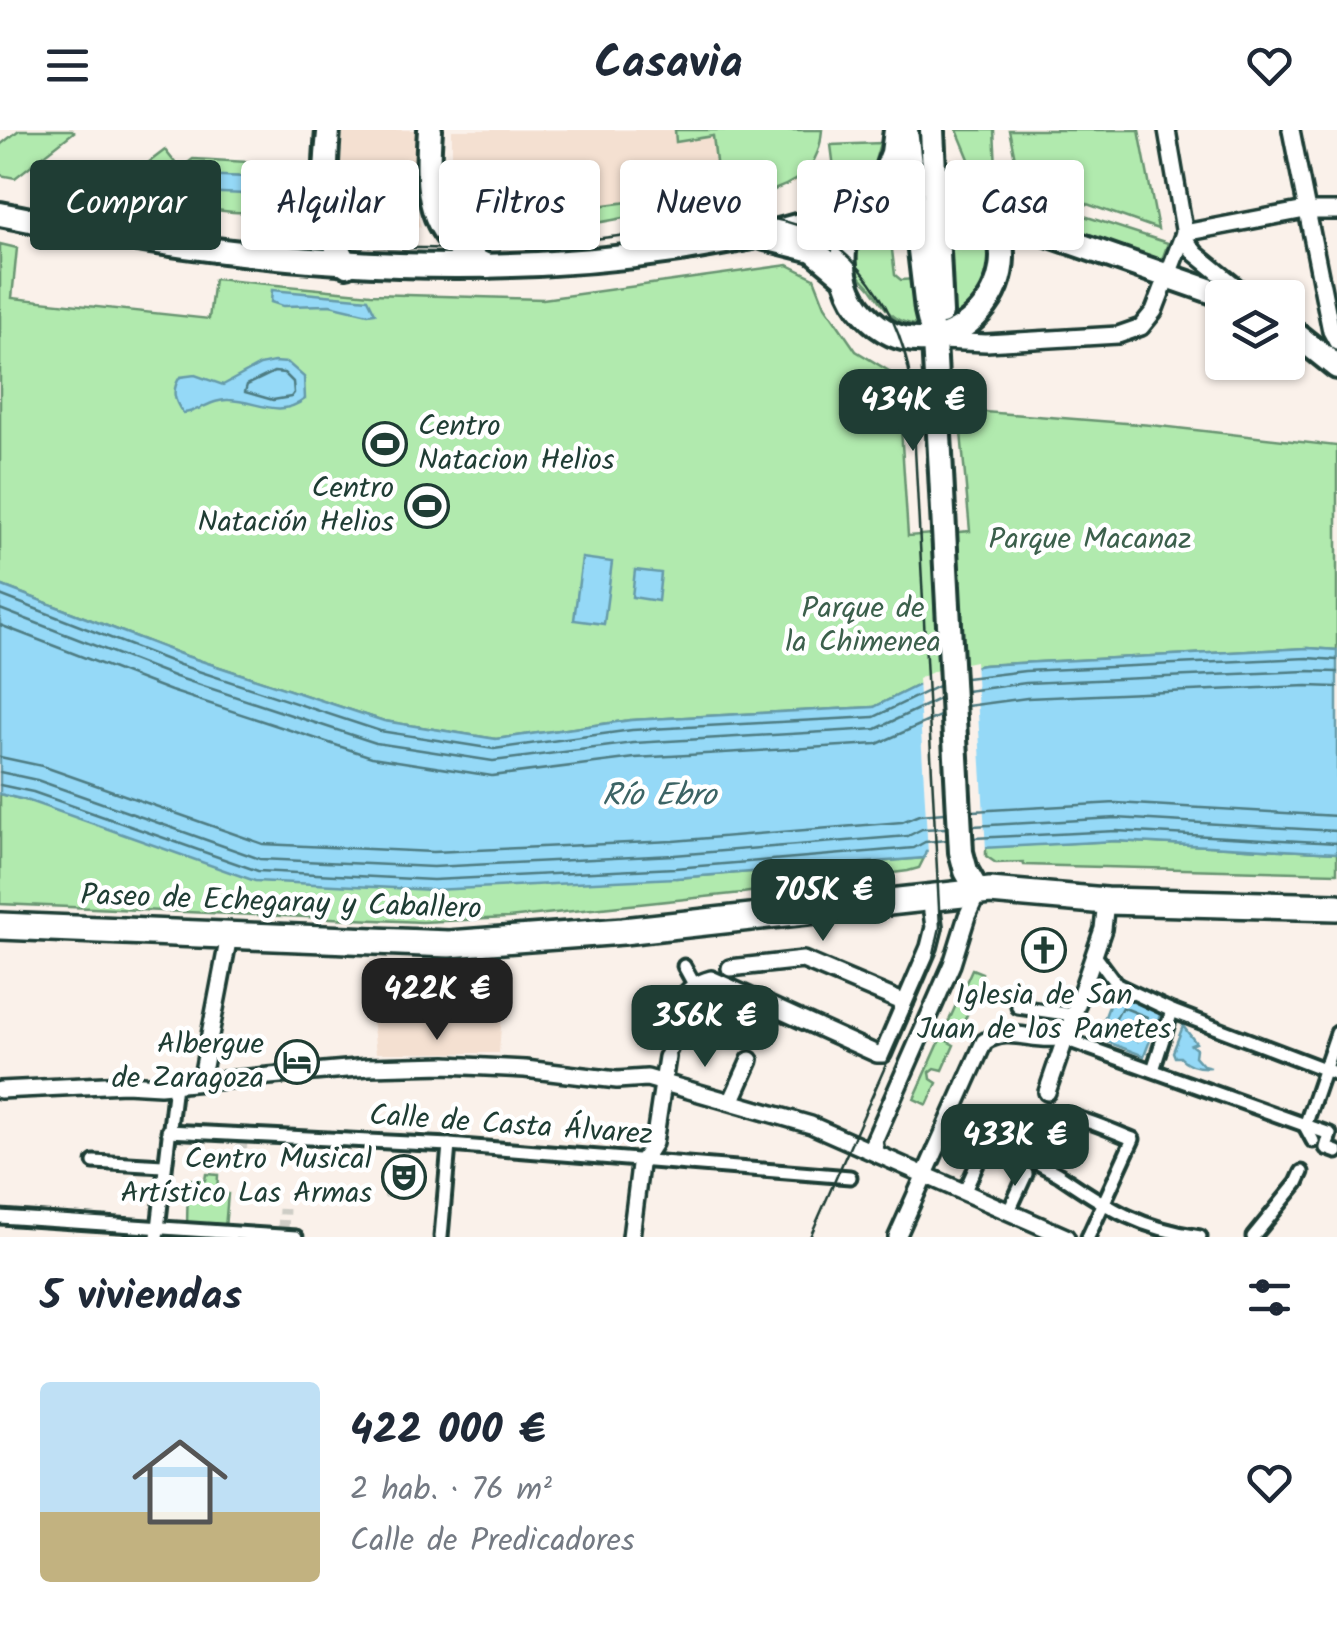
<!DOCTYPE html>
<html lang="es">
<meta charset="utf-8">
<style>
:root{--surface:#fff;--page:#f6f6f7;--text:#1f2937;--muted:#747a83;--accent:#1f3d34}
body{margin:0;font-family:Kalam,sans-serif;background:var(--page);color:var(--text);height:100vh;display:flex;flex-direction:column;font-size:38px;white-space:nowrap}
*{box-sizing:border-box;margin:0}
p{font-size:32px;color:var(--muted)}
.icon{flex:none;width:55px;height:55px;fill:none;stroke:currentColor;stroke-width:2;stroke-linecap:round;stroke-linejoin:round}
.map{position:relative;height:1107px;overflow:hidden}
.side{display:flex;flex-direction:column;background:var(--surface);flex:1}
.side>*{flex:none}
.banner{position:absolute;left:30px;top:30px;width:1278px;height:90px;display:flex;gap:20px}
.controls{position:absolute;left:1205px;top:150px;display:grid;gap:20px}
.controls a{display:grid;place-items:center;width:100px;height:100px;border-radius:10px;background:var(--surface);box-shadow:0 2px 8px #0004;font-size:50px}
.price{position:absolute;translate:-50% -85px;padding:0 22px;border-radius:20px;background:var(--accent);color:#fff;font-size:32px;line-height:65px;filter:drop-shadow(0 2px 5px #0008)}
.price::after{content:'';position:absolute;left:50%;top:60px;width:30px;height:22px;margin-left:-15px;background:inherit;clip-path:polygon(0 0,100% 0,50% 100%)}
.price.active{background:#222;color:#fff}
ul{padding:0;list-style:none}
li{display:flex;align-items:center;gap:30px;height:250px;padding:0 40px}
li span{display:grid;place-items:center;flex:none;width:280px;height:200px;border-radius:10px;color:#555}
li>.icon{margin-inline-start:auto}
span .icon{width:120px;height:120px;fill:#fffc;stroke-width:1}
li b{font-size:42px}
h2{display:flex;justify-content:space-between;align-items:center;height:120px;padding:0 40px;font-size:42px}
.chip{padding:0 35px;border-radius:10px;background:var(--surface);box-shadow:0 2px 8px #0004;font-size:35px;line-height:90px}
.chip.active{background:var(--accent);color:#fff}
header{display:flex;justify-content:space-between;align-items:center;height:130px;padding:0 40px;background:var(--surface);font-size:45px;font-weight:800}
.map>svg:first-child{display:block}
.built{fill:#f4e0d1}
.green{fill:#b1eaae;stroke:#689471;stroke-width:2.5;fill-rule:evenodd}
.water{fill:#95d9f7;stroke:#669ba9;stroke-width:2.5}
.pier{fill:#faf1ea}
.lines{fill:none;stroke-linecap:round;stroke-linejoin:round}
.shore{stroke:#4e7b82;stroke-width:2.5}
.pedestrian-tunnel{stroke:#cecdc6;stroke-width:11;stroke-dasharray:11 5.5;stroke-linecap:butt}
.pedestrian-casing{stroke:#1f3d34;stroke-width:19}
.minor-casing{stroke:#1f3d34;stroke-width:22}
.secondary-casing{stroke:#1f3d34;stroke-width:30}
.primary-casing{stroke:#1f3d34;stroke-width:32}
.pedestrian{stroke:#fff;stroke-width:11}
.minor{stroke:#fff;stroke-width:15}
.secondary{stroke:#fff;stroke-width:22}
.primary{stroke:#fff;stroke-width:25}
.tram{stroke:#1f3d34;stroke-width:2.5}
.labels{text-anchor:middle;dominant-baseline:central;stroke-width:9;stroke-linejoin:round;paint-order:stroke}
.poi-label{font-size:30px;fill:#1f3d34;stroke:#fff;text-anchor:end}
.park-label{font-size:30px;fill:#3c604c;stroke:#fff}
.street-label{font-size:30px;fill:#1f3d34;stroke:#fff}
.water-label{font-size:32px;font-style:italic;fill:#3c6465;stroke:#fff}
</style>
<header><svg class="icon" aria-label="menu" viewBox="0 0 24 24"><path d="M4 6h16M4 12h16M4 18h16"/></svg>Casavia<svg class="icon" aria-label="heart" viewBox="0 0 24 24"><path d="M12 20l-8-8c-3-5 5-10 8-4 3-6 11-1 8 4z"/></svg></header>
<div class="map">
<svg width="1337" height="1107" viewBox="0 0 1337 1107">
<rect width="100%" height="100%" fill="#faf1ea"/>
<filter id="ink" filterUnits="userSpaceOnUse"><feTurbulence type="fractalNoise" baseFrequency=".01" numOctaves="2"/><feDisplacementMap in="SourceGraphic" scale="20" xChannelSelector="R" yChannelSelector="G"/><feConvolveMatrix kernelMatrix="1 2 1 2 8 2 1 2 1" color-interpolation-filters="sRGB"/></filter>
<g filter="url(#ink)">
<g class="built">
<polygon points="343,0 416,0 413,66 421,97 345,94 339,59"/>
<polygon points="452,0 822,0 822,3 819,20 808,40 794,53 774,60 602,92 501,98 488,98 474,91 452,66"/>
<polygon points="506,833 499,923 376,923 366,834"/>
</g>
<g class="green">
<polygon points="19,0 72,0 74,2 15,48 0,45 0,15"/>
<path d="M675,0h147c-2,33 -18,49 -48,60l-172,32 -101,6 21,-12 114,-15 1,4 44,-6v-4l11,-2 -2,-10 28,-4 -5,-43 -37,6z"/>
<polygon points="957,0 994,0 996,37 974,41"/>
<polygon points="1009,0 1139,0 1158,99 1033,55 1017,38"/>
<polygon points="880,13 874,34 861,52 841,45 834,38 831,15"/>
<polygon points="165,20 176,34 146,56 136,42"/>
<path d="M193,29l92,5c-3,55 -33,51 -77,45 -23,-3 -47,-6 -70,-9zM200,46l45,1v16l-46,-1z"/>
<polygon points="997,44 1007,60 1029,73 1026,85 994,67 976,49"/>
<path d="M906,64l5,40 -16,2 -4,6 4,33 6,5 15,-1 4,47c-31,-6 -30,-12 -47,-35 -4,-6 -12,-12 -15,-18 -14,-32 21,-70 48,-79z"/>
<path d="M943,65c63,20 62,98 5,125z"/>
<polygon points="1044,73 1168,113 1163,127 1159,129 1044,91 1047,82"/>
<polygon points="0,114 17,118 12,168 209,189 214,149 371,164 543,169 788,135 814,148 825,176 856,221 889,241 893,290 901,298 908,406 970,401 959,280 1151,295 1337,316 1337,520 1308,518 983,535 943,543 874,577 631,590 496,609 384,591 183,525 0,455"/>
<polygon points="0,664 29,671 676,748 924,728 919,738 908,741 742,763 508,788 422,792 0,774"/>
<polygon points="1116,711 1337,723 1337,743 1024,735 1023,732 996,733 986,726 986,717"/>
<polygon points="972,839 982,843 975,864 967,861 960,867 962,875 970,878 959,903 952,900 947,904 947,911 954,915 943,940 935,938 930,942 931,949 937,953 927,975 914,969"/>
<polygon points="206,1044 218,1045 217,1063 228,1064 225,1098 187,1096 188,1049 205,1050"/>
</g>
<g class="water">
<polygon points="200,45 246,47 245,64 199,62"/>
<polygon points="272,160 368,169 375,183 368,184 330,175 283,176 271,172"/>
<path d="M274,232l14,1 16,14 1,22c-26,20 -48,2 -76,1 -17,-1 -30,12 -46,13 -9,-12 -12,-23 -3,-36l15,-2 28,10 37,-20z"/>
<polygon points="582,428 612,432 604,494 574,490"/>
<polygon points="635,440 661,443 658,471 632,467"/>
<polygon points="0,455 183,525 384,591 496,609 631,590 874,577 943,543 983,535 1308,518 1337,520 1337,723 1116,711 926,721 924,728 676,748 433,760 255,751 29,671 0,664"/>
<polygon points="1114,862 1162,880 1144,926 1097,908 1100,900 1105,898 1102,895"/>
<path d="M1183,896l13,17 -5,2 5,4 -1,7 8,9 8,2c-11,1 -23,-1 -31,-10h-5l-2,-5z"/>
</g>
<polygon class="pier" points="975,531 986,720 928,724 918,549 941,538"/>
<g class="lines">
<g class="shore">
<polygon points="274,242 284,243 293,252 294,263 291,267 273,270 245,262 247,255"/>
<polyline points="0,465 180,535 380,601 494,619 632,600 874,587 938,556"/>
<polyline points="0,479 176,547 376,613 493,631 634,613 876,599 939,569"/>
<polyline points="0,495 171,561 372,627 492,646 635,628 877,614 940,586"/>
<polyline points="966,548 1025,541 1307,528 1337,530"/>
<polyline points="966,561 1026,553 1307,541 1337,542"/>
<polyline points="967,576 1027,568 1307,556 1337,557"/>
<polyline points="0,627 42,636 263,714 433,722 673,711 902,692 919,685 945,683"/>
<polyline points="0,642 37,650 260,729 433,737 674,725 908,706 922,699 946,698"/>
<polyline points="0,655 33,662 258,741 433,750 675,738 914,718 925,712 947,710"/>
<polyline points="973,681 1116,673 1337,686"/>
<polyline points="973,696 1116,688 1337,701"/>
<polyline points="974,708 1116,701 1337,713"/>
<polygon points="1122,877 1147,887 1138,911 1113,902 1113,894"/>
</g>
<g class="pedestrian-tunnel">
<polyline points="241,1035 242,1009"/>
<polyline points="384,1062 405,1062"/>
<polyline points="283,1101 284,1079"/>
</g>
<g class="pedestrian-casing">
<g id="pedestrian">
<polyline points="1094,824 1117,855 1172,881 1337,944"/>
<polyline points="684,836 695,856"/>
<polyline points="1018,877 1073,885"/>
<polyline points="1059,907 1330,1004 1326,1018 1337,1022"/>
<polyline points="1153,940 1172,881"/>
<polyline points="994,998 1020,1010"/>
<polyline points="168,1001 449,1015 850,1047"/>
<polyline points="1313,1011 1305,996 1337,903"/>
<polyline points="94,1032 163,1036"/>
<polyline points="964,1063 986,1014"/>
<polyline points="1009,1081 1026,1044"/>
<polyline points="0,1087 296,1107"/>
<polyline points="157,1107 175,955"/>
<polyline points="441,1107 449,1015"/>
<path d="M1088,1107l1,-2 44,-96c-25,-9 -98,-47 -112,-11 -3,7 -2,15 3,22 8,13 25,18 37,26 50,34 79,52 139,61"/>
<polyline points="1253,1107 1297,1053 1302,1042"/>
</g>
</g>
<g class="minor-casing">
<g id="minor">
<polyline points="1167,0 1186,111 1196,124 1250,168"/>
<polyline points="1291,0 1331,201 1337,212"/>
<polyline points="1184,103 1300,81 1337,81"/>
<polyline points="941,211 986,213 1118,205 1141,197 1154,181 1184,103"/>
<polyline points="730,838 803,830 905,873"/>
<path d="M669,919c7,-32 5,-60 42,-70l166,75h6l46,-107 5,-20 -4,-30"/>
<polyline points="201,952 229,806"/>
<polyline points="0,960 125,954 160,956 368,937 446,935 525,939 617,950 647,948 811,995 1066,1107"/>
<polyline points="1047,962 1103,799 1106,771"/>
<polyline points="732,970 750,930"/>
<polyline points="876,1023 874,1011 952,834 967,786 978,762"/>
<polyline points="631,1107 640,1035 654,1013 667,927"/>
<path d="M897,1107l87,-195c23,-16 46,-1 72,-4l13,-10"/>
</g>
</g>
<g class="secondary-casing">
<g id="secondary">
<path d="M328,0c-3,46 -9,95 19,135"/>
<path d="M430,0c-4,59 -4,108 57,136"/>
<polyline points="906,0 927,180 934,210 961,722 966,741 978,762"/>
<polyline points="932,0 941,183"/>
<path d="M944,48c16,3 27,12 37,24 68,80 -45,189 -116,112 -35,-37 -26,-99 19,-124 18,-10 40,-12 60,-12z"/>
<polyline points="877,64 893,23 896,0"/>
<polyline points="987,80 1016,93 1231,168"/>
<path d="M0,84c225,46 452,70 680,36 67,-11 137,-23 197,-56"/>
<polyline points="765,108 813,120 844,146"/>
<path d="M250,124c39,-17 57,-26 72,-67"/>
<polyline points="1288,198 1337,237"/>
</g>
</g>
<g class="primary-casing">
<polyline id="primary" points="0,796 449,814 623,801 990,761 1106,771 1337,777"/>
</g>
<use href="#pedestrian" class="pedestrian"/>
<use href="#minor" class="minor"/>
<use href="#secondary" class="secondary"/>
<use href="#primary" class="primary"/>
<g class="tram">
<path d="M317,0c-2,24 -7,53 3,75 9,19 25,34 45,39 19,5 41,3 60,4 81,3 163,-7 243,-19 34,-5 72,-16 106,-10 81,14 130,97 138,172l28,536 -7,31 -123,279"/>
<path d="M443,0c-3,49 -5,106 61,109"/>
</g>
</g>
</g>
<defs>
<g id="stadium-ring" transform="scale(2.25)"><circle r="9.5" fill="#fff" stroke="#1f3d34" stroke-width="1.5"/><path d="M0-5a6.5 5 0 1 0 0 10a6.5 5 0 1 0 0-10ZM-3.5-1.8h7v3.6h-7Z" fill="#1f3d34"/></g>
<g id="church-ring" transform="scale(2.25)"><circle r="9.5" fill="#fff" stroke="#1f3d34" stroke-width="1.5"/><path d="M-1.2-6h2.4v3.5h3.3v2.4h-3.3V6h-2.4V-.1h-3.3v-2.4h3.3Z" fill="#1f3d34"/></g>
<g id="hotel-ring" transform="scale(2.25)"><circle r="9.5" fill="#fff" stroke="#1f3d34" stroke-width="1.5"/><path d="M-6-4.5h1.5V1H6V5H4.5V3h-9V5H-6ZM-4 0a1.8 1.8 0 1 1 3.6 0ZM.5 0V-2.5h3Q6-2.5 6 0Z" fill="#1f3d34"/></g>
<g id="theatre-ring" transform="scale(2.25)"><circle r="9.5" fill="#fff" stroke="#1f3d34" stroke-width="1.5"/><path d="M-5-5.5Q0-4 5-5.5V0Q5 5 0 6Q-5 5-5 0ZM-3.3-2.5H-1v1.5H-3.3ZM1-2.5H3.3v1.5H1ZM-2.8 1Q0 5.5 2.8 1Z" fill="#1f3d34"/></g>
</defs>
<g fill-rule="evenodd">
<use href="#stadium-ring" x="385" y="314"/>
<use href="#stadium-ring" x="427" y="376"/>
<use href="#church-ring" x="1044" y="820"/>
<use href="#hotel-ring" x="297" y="932"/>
<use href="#theatre-ring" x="404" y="1047"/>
</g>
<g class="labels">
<g class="poi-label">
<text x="418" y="297" text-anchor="start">Centro<tspan x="418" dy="34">Natacion Helios</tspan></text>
<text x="394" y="359">Centro<tspan x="394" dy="34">Natación Helios</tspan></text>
<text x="1044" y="866" text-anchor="middle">Iglesia de San<tspan x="1044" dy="34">Juan de los Panetes</tspan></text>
<text x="264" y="915">Albergue<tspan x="264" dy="34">de Zaragoza</tspan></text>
<text x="372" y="1030">Centro Musical<tspan x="372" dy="34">Artístico Las Armas</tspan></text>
</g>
<g class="park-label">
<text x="1090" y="410">Parque Macanaz</text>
<text x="863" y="479">Parque de<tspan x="863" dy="34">la Chimenea</tspan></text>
</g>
<g class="street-label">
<text transform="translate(281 773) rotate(2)">Paseo de Echegaray y Caballero</text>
<text transform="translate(511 996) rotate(4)">Calle de Casta Álvarez</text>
</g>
<g class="water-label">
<text x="659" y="666">Río Ebro</text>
</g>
</g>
</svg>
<div class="controls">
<a><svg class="icon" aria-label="layers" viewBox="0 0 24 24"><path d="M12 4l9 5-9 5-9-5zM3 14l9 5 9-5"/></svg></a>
</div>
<b class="price" style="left:913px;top:324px">434K €</b>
<b class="price" style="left:823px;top:814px">705K €</b>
<b class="price active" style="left:437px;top:913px">422K €</b>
<b class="price" style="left:705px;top:940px">356K €</b>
<b class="price" style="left:1015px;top:1059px">433K €</b>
<div class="banner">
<a class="chip active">Comprar</a>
<a class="chip">Alquilar</a>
<a class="chip">Filtros</a>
<a class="chip">Nuevo</a>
<a class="chip">Piso</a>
<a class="chip">Casa</a>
</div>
</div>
<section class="side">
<h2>5 viviendas<svg class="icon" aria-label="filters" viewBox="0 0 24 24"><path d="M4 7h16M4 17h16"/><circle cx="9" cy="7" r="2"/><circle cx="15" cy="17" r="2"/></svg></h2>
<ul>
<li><span style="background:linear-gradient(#bfe0f5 65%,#c2b280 0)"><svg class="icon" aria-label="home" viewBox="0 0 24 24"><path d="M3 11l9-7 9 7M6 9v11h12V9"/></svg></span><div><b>422 000 €</b><p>2 hab. · 76 m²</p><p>Calle de Predicadores</p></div><svg class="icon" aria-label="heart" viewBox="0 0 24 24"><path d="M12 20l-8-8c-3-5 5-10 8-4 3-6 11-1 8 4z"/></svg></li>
</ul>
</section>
